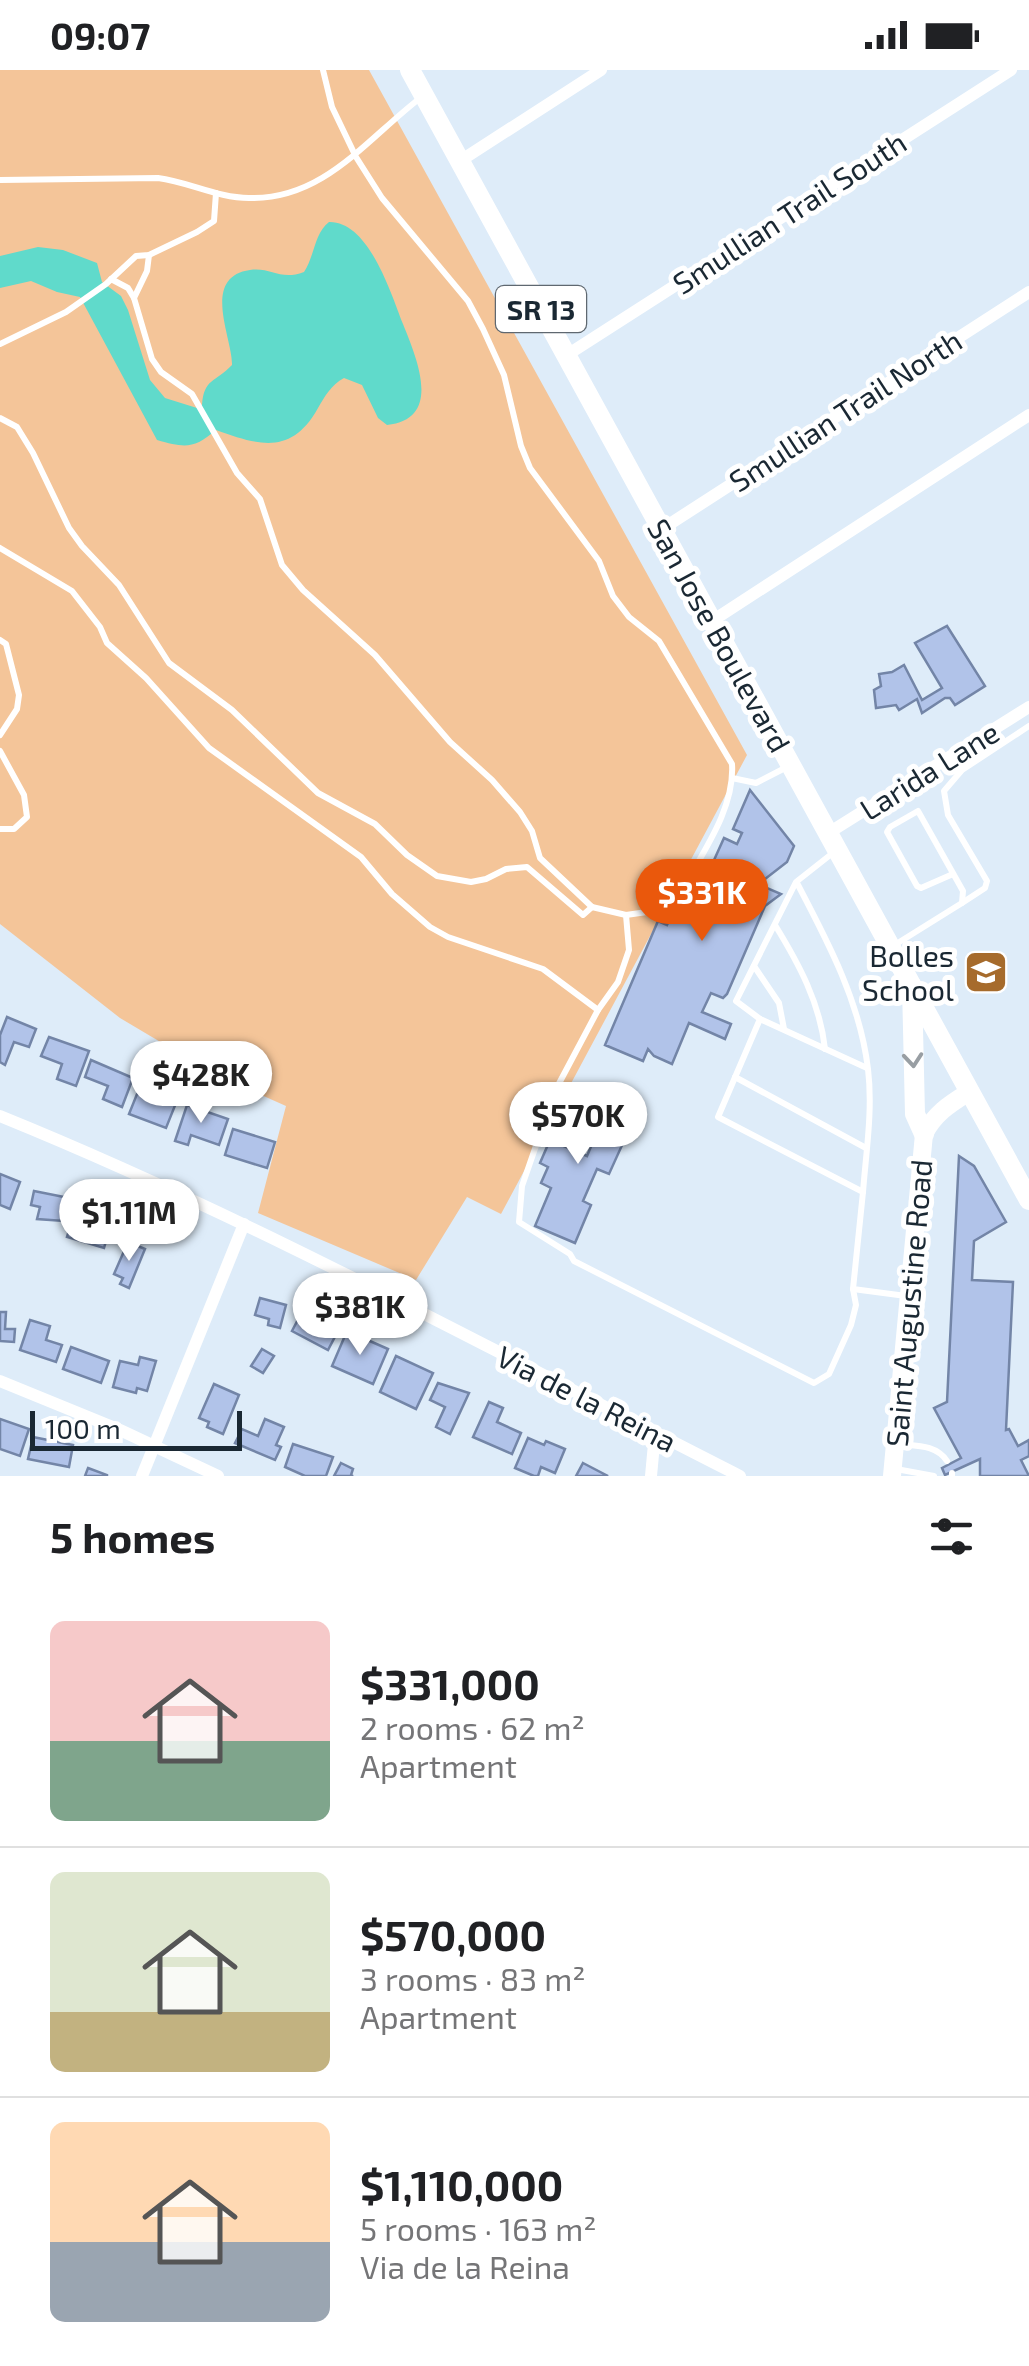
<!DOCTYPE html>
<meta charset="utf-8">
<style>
:root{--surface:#fff;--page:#f6f6f6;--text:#202124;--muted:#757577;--line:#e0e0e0;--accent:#ea580c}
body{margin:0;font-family:"Exo 2",sans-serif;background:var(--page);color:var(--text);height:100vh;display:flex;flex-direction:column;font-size:38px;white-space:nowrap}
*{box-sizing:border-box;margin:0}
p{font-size:32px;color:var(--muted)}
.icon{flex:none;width:55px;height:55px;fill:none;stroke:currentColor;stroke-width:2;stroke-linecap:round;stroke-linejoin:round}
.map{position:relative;height:1406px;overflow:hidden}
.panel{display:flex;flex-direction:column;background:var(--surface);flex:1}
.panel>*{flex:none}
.scale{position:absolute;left:30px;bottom:25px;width:212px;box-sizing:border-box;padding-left:10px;border:5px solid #1a2833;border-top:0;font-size:28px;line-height:35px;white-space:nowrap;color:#1a2833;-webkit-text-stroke:8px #fff;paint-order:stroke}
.price{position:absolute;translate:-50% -85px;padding:0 22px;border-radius:35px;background:#fff;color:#222;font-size:32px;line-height:65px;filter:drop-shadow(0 2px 5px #0008)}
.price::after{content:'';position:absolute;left:50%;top:60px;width:30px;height:22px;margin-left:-15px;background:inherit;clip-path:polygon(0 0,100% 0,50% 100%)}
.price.on{background:var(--accent);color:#fff}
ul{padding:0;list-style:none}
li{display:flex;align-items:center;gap:30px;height:250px;padding:0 50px}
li+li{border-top:2px solid var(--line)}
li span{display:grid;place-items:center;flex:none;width:280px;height:200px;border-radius:15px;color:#555}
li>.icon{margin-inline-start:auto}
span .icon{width:120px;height:120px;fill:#fffc;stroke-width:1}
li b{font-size:42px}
h2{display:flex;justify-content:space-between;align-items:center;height:120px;padding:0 50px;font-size:42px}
.status{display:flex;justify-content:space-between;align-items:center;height:70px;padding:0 50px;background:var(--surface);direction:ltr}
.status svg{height:28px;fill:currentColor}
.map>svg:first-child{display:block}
.green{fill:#f4c599}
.water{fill:#60dacb}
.building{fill:#b1c3e9;stroke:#7385a7;stroke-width:2.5}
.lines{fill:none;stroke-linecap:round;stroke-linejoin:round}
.lane{stroke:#fff;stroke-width:6}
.street{stroke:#fff;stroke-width:12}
.secondary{stroke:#fff;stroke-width:18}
.primary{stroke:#fff;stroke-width:20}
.oneway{stroke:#989ea3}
.labels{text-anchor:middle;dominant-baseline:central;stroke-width:10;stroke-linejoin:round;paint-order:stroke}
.shield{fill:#fff;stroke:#5f6870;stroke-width:2.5}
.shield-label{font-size:28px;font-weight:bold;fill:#1a2833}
.street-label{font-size:30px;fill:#1a2833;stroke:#fff}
.poi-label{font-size:30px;fill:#1a2833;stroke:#fff;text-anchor:end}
</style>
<div class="status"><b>09:07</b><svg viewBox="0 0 49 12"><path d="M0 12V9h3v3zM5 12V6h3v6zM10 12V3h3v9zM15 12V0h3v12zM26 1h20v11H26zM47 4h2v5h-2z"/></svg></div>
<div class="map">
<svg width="1029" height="1406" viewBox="0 0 1029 1406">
<rect width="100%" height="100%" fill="#deecf9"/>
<polygon class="green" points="0,0 369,0 747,685 501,1144 467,1127 416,1210 258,1143 286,1036 216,1005 120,948 0,854"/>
<path class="water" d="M329,152c40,-1 62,72 74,102 13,33 41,95 -16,101l-9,-7 -16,-33 -18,-7c-13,7 -19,18 -26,30 -26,47 -58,38 -102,22 -22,19 -31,18 -59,10l-77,-143 -23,-5 -26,-11 -31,7v-32l38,-9 25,3 34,13 5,19 19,14 7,14 22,70 15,18 32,10 5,-3c2,-27 13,-22 30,-40 1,-26 -32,-88 18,-95 21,-3 30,11 54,2 11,-17 10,-38 25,-50z"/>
<g class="building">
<polygon points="947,556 985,616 955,635 950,628 945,628 922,643 917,629 899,640 896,635 876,638 874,620 881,616 879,604 892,602 904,595 922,630 942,618 915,573"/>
<polygon points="750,720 794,776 787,792 765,809 762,816 781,824 765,836 727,924 723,928 711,923 702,942 731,954 725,969 689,953 672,994 654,986 648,979 643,991 605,975 658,851 667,855 674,838 682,842 690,824 706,831 717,807 710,799 724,768 737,774 742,763 733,759"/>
<polygon points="7,947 36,959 29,977 14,972 5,995 0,992 0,965"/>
<polygon points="49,967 89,981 76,1016 57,1009 62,994 41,986"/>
<polygon points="91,990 133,1008 122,1037 103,1029 108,1016 85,1007"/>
<polygon points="139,1019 176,1033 166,1058 129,1044"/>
<polygon points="571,1022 622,1043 616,1057 628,1062 609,1104 597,1099 583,1131 591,1135 575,1173 535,1156 551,1118 541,1113 548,1097 540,1093 550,1070 587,1086 598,1060 561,1045"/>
<polygon points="187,1035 228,1049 219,1075 191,1065 188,1075 175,1071"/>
<polygon points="233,1059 275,1072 267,1098 225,1085"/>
<polygon points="959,1086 974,1096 1006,1152 974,1171 972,1210 1013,1212 1006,1360 1009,1359 1018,1376 1029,1370 1029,1386 1021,1390 1029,1406 980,1406 980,1389 945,1405 942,1398 961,1388 934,1338 947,1332"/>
<polygon points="0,1104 20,1112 10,1139 0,1135"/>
<polygon points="34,1121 69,1128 64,1151 37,1149 40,1137 31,1135"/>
<polygon points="76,1137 95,1143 93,1149 111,1154 104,1178 67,1167"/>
<polygon points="128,1172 145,1179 129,1218 120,1214 123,1208 114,1204"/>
<polygon points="260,1228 286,1235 280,1258 268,1255 269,1249 255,1245"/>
<polygon points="303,1240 339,1259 328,1280 292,1261"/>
<polygon points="0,1242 6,1242 5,1259 15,1259 14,1272 0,1271"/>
<polygon points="30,1250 50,1256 46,1270 62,1275 56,1292 20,1280"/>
<polygon points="347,1261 388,1279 373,1314 332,1296"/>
<polygon points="71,1277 109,1291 101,1313 63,1299"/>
<polygon points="262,1279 274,1286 263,1303 251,1296"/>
<polygon points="396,1286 433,1303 416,1339 380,1322"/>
<polygon points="140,1287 156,1291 147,1321 137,1318 136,1323 113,1317 120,1291 138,1295"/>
<polygon points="438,1313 469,1323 450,1364 436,1357 445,1337 430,1330"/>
<polygon points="214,1314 239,1325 223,1364 207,1357 209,1352 199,1348"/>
<polygon points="489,1332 503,1338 497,1352 521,1363 512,1384 473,1367"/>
<polygon points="0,1349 29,1359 20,1386 0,1379"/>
<polygon points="265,1349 284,1357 276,1375 281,1377 275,1390 235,1373 242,1359 258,1366"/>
<polygon points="33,1367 73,1375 69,1397 28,1389"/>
<polygon points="528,1368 544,1375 546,1371 565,1379 555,1403 541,1397 538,1406 534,1406 515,1398"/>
<polygon points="293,1374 333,1387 326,1406 305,1406 285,1397"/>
<polygon points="341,1393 353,1399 351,1405 353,1406 334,1406"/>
<polygon points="583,1393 608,1406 576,1406"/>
<polygon points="88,1398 107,1405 107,1406 85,1406"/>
</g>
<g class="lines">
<g class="lane">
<path d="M0,110l158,-2c31,4 60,20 91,20 74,2 117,-58 170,-99"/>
<path d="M149,185l-2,16 -13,27 18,61 9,13 31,22 45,79 23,26 22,66 21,25 72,65 75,87 42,38 28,32 12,19 8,27 52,49 34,8 28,-4 27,-19c21,-39 54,-83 51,-128l-73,-123 -30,-24 -16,-21 -14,-35 -69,-93 -9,-22 -17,-71 -21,-46 -15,-28 -86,-103 -26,-41 -24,-50 -9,-37"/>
<polyline points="111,209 128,218 134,228"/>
<polyline points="0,274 66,242 106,214 136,186 149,185 197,162 214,151 216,123"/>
<polyline points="0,348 17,357 33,383 69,458 82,476 119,515 169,593 232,640 318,723 375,754 407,785 437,806 471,812 486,809 506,799 527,797 583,845 592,837"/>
<polyline points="0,478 72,521 100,557 107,573 146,608 209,678 361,787 392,824 430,857 448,867 543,899 598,940"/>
<polyline points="0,570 6,574 19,625 17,639 0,665"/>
<polyline points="0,681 24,725 27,747 14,759 0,759"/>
<polyline points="732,708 756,713 787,697"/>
<polyline points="834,782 796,812 736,931 760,949 718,1047 863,1122 853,1219 906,1226"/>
<path d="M797,813c31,59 63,119 71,186 5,41 -2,83 -5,123"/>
<polyline points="962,833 985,818 987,811 948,745 944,721 962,700 1029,656"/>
<polyline points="626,845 629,880 618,912 598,940 555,1021 522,1116 519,1152 570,1184 574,1191 814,1313 829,1304 851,1255 856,1235 853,1219"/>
<path d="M775,855c24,39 45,78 50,124"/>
<polyline points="893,876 962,833 963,821 918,741 890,757 887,762 917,816 921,818 953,804"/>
<polyline points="754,896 779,933 784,959"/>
<polyline points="760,949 867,998"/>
<polyline points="735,1007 866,1078"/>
<path d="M899,1374c19,2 37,1 48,17"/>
<polyline points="896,1399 934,1406"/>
<polyline points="952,1403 952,1406"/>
</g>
<g class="street">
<polyline points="460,91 601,0"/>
<polyline points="567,285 1011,0"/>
<polyline points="662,459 1029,222"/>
<polyline points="712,551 1029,345"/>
<polyline points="830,762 1029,637"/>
<path d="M0,1046c254,103 495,236 740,360"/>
<polyline points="0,1311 120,1360 218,1406"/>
<polyline points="142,1406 244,1154"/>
<polyline points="651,1406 655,1363"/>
</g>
<path class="secondary" d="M892,1406l32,-342c11,-21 26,-30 45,-42"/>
<g class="primary">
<polyline points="410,0 1029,1130"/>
<polyline points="912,916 915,1044 924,1064"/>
</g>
</g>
<defs><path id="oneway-chevron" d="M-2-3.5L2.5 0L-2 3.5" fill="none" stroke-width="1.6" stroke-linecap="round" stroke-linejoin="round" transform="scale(2.5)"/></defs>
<use class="oneway" href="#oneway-chevron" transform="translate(913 990) rotate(85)"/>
<defs>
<g id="school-square" transform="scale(2.25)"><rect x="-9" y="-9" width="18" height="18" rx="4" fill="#a66b2c" stroke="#fff"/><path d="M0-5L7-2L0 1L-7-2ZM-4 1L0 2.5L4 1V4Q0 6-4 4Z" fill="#fff"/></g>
</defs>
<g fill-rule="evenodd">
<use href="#school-square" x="986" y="902"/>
</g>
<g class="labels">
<rect class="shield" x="496" y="216" width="90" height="46" rx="8"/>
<g class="shield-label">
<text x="541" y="239">SR 13</text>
</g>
<g class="street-label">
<text transform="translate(789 142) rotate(-33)">Smullian Trail South</text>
<text transform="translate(845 340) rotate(-33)">Smullian Trail North</text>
<text transform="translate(720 565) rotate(61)">San Jose Boulevard</text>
<text transform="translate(929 700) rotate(-32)">Larida Lane</text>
<text transform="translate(908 1233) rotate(-85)">Saint Augustine Road</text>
<text transform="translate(587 1328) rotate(27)">Via de la Reina</text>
</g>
<g class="poi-label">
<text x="954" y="885">Bolles<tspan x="954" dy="34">School</tspan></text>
</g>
</g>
</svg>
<div class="scale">100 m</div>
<b class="price on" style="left:702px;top:874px">$331K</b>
<b class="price" style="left:201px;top:1056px">$428K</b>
<b class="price" style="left:578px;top:1097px">$570K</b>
<b class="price" style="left:129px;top:1194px">$1.11M</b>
<b class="price" style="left:360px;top:1288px">$381K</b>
</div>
<section class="panel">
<h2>5 homes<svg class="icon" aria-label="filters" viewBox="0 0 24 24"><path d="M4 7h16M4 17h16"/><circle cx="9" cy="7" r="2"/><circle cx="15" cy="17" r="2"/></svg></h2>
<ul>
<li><span style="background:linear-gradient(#f6c9c9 60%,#7fa58c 0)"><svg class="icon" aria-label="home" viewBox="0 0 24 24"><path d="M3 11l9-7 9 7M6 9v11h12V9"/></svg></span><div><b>$331,000</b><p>2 rooms · 62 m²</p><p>Apartment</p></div></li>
<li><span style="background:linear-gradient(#dfe7d0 70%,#c2b280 0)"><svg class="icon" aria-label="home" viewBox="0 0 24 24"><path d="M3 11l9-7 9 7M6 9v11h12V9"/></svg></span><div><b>$570,000</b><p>3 rooms · 83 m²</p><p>Apartment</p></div></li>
<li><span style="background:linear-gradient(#ffd9b3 60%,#9aa5b1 0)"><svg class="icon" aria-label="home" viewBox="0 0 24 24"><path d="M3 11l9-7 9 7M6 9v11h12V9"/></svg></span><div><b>$1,110,000</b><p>5 rooms · 163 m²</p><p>Via de la Reina</p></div></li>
</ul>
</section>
